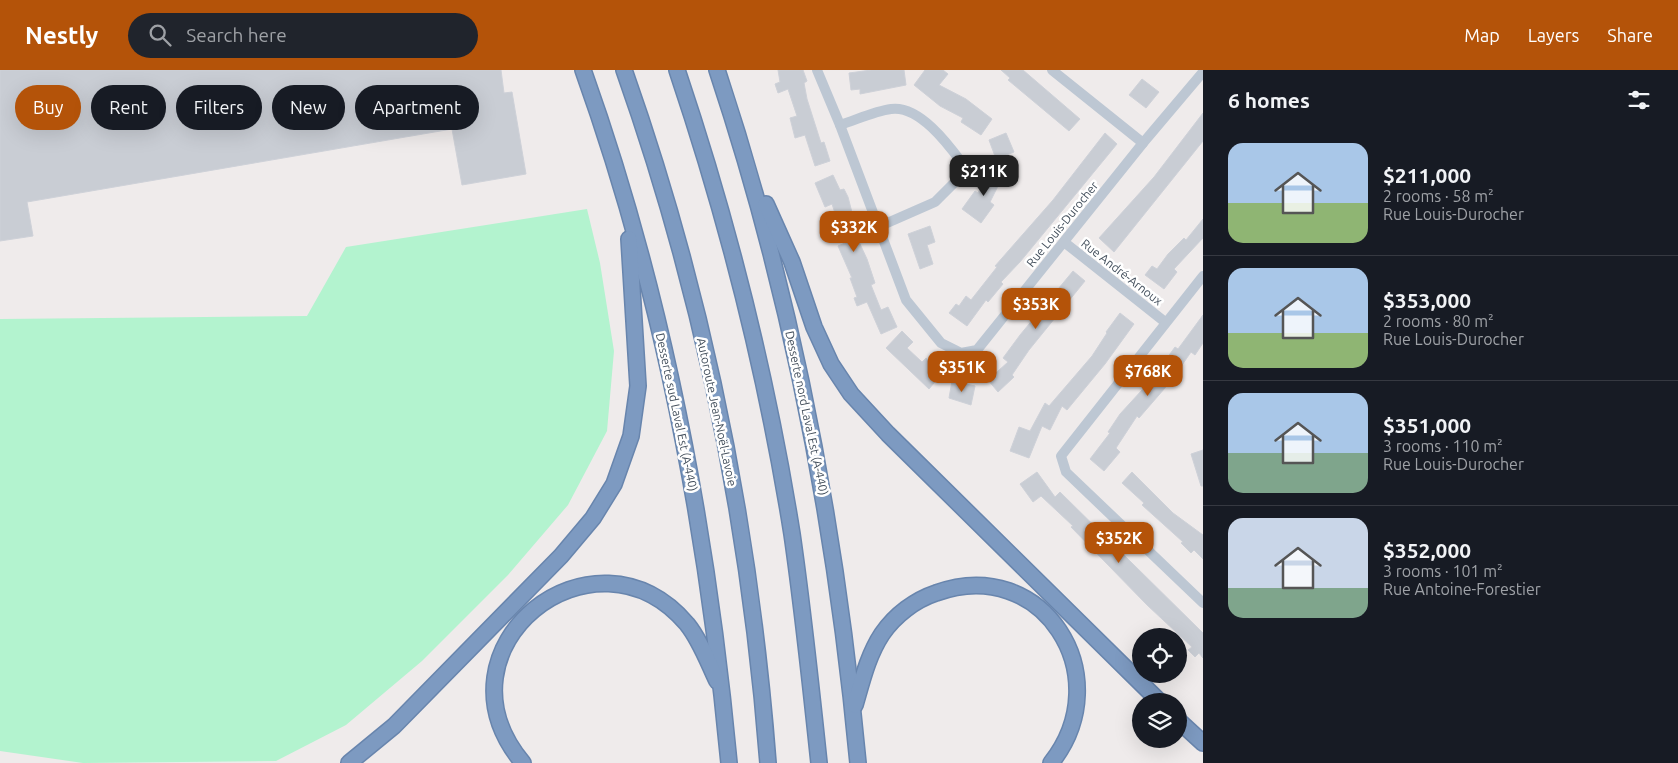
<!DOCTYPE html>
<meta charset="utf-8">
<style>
:root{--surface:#171b24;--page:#20242c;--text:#f1f3f6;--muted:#9ea1a6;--line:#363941;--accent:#b45309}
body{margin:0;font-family:Ubuntu,sans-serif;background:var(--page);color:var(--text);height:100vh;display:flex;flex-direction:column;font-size:19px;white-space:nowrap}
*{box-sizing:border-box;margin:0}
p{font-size:16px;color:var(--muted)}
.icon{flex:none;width:28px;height:28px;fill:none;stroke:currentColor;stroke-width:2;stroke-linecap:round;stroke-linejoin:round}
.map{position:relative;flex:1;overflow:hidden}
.panel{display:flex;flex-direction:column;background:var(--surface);width:475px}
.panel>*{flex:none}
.top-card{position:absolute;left:15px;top:15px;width:475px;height:45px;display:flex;gap:10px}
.tools{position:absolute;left:1132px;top:558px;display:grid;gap:10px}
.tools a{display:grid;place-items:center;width:55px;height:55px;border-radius:50%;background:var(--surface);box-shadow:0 5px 20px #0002;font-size:25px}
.price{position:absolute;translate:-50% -42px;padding:0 11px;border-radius:10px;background:var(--accent);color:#fff;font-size:16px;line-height:32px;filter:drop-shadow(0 1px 2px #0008)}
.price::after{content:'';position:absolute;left:50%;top:30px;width:15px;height:11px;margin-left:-8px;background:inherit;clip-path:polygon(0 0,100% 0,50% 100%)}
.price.selected{background:#222;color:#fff}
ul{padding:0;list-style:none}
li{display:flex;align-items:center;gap:15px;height:125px;padding:0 25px}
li+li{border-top:1px solid var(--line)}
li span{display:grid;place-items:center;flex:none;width:140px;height:100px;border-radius:15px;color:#555}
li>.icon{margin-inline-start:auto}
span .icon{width:60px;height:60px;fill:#fffc;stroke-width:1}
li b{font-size:21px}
h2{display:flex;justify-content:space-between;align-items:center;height:60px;padding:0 25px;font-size:21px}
.chip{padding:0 18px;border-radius:22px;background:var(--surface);box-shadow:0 5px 20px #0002;font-size:18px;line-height:45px}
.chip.selected{background:var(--accent);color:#fff}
header{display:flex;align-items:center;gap:30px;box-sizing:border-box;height:70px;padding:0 25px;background:var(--accent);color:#fff}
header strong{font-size:24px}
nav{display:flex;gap:28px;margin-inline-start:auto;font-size:18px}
.search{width:350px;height:45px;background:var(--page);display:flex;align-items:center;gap:12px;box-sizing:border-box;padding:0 18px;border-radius:28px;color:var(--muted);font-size:19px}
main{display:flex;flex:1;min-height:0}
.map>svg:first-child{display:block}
.green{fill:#b3f3cf}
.building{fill:#c9cdd4;stroke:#ced1d8}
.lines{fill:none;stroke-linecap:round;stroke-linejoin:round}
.highway-casing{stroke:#6885ad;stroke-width:18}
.minor{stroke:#bdc7d3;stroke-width:10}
.highway{stroke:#7d9ac1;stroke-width:15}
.labels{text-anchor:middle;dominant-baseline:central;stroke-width:5;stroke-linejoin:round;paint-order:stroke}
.street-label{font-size:12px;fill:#424e5b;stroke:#fff}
</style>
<header>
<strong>Nestly</strong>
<div class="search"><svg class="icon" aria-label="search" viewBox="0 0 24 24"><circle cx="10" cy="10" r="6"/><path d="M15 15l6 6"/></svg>Search here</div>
<nav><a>Map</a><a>Layers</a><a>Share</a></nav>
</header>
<main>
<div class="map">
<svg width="1203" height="693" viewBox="0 0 1203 693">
<rect width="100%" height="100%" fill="#efebeb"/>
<polygon class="green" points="587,139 600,193 614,281 607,361 568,435 508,505 422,591 346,655 276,691 83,693 0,681 0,249 307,246 346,177"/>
<g class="building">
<polygon points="0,0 501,0 504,23 512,22 526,104 462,115 452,59 27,132 33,166 0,171"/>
<polygon points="778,0 803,0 807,11 804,13 807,29 821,73 824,72 830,91 815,96 805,65 795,68 790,48 797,46 788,19 778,23 775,14 780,12"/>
<polygon points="871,0 904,0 906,15 860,24 860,19 851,20 849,3"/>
<polygon points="925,0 943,0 948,4 939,15 966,29 992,49 981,65 961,52 963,48 940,36 914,15"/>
<polygon points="1001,0 1023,0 1080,49 1069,61 1008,10 1010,8"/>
<polygon points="1142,9 1159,22 1146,38 1129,25"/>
<polygon points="1203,43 1203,71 1114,182 1099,168 1154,107"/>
<polygon points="1006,63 1014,82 996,89 989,70"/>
<polygon points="1105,63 1117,74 1020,192 1001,212 1003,214 988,232 986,230 967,256 949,243 956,234 959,236 966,226 971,230 997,197 995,196 1053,130"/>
<polygon points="991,98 1004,104 990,132 994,135 981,153 962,139 975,121 978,123"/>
<polygon points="833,105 840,120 844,119 848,127 856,158 853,159 867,189 875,213 871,215 881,240 888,237 897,257 881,264 867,232 857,236 854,228 857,227 850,208 852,208 838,176 845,173 832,134 825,137 815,113"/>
<polygon points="1203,149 1203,168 1174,199 1177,202 1164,219 1145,205 1152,196 1157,199 1168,184 1184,168 1186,170"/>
<polygon points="930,156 935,172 927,175 933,194 920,199 908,164"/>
<polygon points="1073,201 1085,211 1029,280 1012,305 1014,307 998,322 988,310 1008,292 1003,288 1020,265"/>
<polygon points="1120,243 1134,254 1105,294 1067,340 1062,336 1050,360 1042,356 1029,388 1010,381 1019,357 1030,361 1045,333 1049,336 1092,286 1107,263 1106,262"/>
<polygon points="1203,245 1203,273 1195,285 1191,282 1171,311 1139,348 1137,346 1116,378 1120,382 1104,401 1090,389 1110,363 1108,362 1120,344 1164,296 1162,295 1175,277 1178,279"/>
<polygon points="902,261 913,272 907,278 922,292 926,288 943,302 929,319 886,278"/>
<polygon points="952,311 975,316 971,335 949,328"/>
<polygon points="1203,380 1203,416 1201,416 1191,384"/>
<polygon points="1037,402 1055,427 1060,422 1203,563 1203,588 1199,583 1195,587 1188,580 1192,577 1147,535 1071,457 1073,456 1041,426 1033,432 1020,414"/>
<polygon points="1132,402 1173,443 1203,465 1203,489 1194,480 1191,483 1181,473 1183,472 1142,435 1144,433 1122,413"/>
</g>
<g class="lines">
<g class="highway-casing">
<g id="highway">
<path d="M583,0c80,223 124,457 146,693"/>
<path d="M624,0c79,223 126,458 144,693"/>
<path d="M677,0c51,151 90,307 115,464 11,76 19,153 27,229"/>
<path d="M717,0c75,225 119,457 141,693"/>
<polyline points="766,134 792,192 814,257 831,294 851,324 888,364 1159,631"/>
<path d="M855,635c7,-24 13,-50 27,-71 13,-19 33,-34 54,-41 106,-39 184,83 115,170"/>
<polyline points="1179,651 1203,673"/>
<polyline points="349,693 394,656 561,486 593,448 614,414 631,366 638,316 629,169"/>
<path d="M523,693c-96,-115 71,-248 164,-139 13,16 21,38 30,57"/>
</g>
</g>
<g class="minor">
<polyline points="817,0 840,55 906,230 941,273 961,283 977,280 1143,73 1203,2"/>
<polyline points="1052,0 1143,73"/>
<path d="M840,55c16,-5 35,-14 51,-16 28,-4 57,35 71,54l-4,16 -23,23 -57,25"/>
<polyline points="1064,172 1165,252"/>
<polyline points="1203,206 1061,386 1066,402 1203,533"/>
</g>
<use href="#highway" class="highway"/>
</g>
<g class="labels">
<g class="street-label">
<text transform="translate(1062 154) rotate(-51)">Rue Louis-Durocher</text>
<text transform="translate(1122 202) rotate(38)">Rue André-Arnoux</text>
<text transform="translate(677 342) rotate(78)">Desserte sud Laval Est (A-440)</text>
<text transform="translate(717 342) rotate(78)">Autoroute Jean-Noël-Lavoie</text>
<text transform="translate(807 343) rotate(78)">Desserte nord Laval Est (A-440)</text>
</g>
</g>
</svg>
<div class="tools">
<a><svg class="icon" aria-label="locate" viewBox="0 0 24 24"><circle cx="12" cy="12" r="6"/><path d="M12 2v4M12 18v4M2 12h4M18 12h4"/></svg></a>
<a><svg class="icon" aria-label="layers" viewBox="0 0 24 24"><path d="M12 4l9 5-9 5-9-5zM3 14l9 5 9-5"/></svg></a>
</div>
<b class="price selected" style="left:984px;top:127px">$211K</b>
<b class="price" style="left:854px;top:183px">$332K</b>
<b class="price" style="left:1036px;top:260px">$353K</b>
<b class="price" style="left:962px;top:323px">$351K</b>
<b class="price" style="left:1148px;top:327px">$768K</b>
<b class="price" style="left:1119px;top:494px">$352K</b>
<div class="top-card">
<a class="chip selected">Buy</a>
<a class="chip">Rent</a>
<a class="chip">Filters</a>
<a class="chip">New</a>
<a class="chip">Apartment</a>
</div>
</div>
<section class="panel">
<h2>6 homes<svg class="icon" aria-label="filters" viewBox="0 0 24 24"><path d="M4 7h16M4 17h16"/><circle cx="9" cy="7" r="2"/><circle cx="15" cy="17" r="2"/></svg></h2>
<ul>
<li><span style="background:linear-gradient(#a9c7e8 60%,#8fb573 0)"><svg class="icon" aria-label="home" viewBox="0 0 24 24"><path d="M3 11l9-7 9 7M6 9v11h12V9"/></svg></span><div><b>$211,000</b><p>2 rooms · 58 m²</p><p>Rue Louis-Durocher</p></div></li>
<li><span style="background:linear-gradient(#a9c7e8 65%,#8fb573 0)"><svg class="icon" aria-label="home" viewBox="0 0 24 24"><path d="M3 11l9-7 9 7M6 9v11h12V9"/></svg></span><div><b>$353,000</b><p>2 rooms · 80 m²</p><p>Rue Louis-Durocher</p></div></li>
<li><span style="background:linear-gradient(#a9c7e8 60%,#7fa58c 0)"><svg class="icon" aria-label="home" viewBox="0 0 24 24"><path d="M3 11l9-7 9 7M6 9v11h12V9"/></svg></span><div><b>$351,000</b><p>3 rooms · 110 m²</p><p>Rue Louis-Durocher</p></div></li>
<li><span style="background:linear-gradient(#c9d6e8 70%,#7fa58c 0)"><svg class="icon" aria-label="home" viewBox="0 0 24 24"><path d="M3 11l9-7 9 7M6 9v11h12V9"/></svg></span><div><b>$352,000</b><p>3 rooms · 101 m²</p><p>Rue Antoine-Forestier</p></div></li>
</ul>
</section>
</main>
